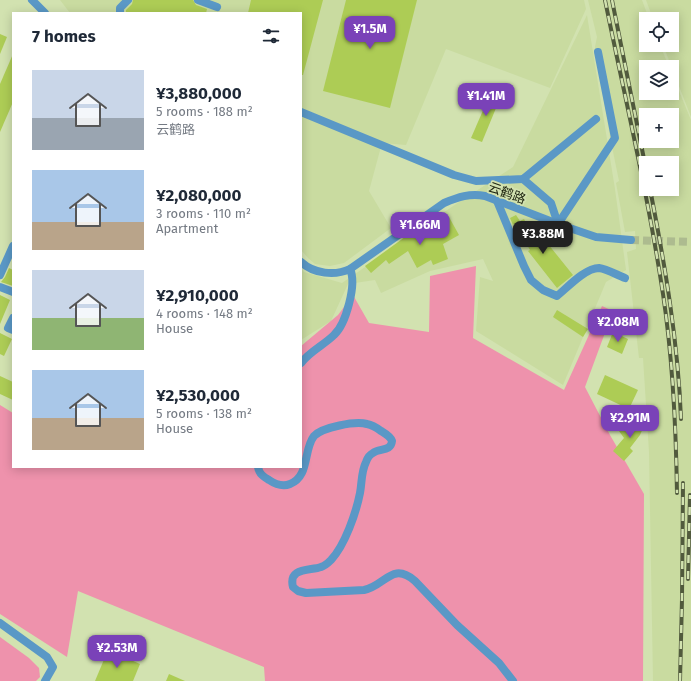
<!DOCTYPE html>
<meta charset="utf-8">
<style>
:root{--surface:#fff;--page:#f2f2f3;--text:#1f2937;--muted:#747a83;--accent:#7a42b8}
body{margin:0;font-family:"Fira Sans","Noto Sans SC",sans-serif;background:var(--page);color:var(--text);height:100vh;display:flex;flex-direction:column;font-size:15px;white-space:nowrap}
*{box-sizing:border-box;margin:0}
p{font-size:13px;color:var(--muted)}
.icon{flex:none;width:22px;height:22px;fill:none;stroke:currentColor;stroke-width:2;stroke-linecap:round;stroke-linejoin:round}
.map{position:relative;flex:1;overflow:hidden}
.panel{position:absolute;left:12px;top:12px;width:290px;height:456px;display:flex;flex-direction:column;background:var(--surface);border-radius:0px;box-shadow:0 2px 10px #0003}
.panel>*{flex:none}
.tools{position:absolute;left:639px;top:12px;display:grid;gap:8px}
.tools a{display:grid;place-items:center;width:40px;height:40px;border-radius:0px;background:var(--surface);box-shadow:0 2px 10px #0003;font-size:20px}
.price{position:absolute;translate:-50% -34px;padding:0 9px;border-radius:8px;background:var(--accent);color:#fff;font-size:13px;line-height:26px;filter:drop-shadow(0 1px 2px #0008)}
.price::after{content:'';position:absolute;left:50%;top:24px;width:12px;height:9px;margin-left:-6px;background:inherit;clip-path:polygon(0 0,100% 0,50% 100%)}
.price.active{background:#222;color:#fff}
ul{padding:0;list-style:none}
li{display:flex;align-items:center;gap:12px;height:100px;padding:0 20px}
li span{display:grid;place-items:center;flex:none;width:112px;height:80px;border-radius:0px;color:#555}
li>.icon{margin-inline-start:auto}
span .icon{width:48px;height:48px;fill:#fffc;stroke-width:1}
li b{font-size:17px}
h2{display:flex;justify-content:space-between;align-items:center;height:48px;padding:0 20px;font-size:17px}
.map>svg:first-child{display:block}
.built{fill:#c9dba0;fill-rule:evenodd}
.green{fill:#ee92ac}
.building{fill:#adcc55}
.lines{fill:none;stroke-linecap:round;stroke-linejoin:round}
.minor-tunnel{stroke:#adbb8f;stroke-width:8;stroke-dasharray:8 4;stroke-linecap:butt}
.minor{stroke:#5a98c6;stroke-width:8}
.rail-casing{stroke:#515a3d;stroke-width:4}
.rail{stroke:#d2e2b0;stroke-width:2.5;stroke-dasharray:8;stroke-linecap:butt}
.labels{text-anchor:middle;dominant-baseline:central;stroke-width:3.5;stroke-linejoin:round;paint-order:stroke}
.street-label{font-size:13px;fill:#1b210d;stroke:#d2e2b0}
</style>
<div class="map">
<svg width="691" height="681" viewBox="0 0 691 681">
<rect width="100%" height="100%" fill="#d2e2b0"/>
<g class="built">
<polygon points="60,0 584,0 586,9 550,88 446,49 406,145 382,143 369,191 391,228 344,263 330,266 315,264 308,258 301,250 301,13 70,13"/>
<path d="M588,0h54l7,19h-3v26h14l9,22h-23v26h26v-19l19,46v561h-38l-4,-229 -6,-94h-4l-12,-106 9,-3 -1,-18 -10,1 -9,-49 3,-2 -9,-44 -15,-90 2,-10zM646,115h26v26h-26zM646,163h26v26h-26z"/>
<polygon points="646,0 691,0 691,117 663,45 672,45 672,19 653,19"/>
<polygon points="587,15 615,189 626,270 606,282 563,385 476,331 480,277 493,281 483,259 430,271 381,293 375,280 348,284 331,321 301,340 301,268 304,272 342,283 456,204 513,167"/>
</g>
<g class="green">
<polygon points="476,266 473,338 564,390 602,306 613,311 585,387 610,435 644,494 643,681 265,681 264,667 78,591 67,657 0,614 0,405 13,413 13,467 301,467 301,346 338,315 353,295 369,323 429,332 430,276"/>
<polygon points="0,637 29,658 39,668 40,677 36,681 0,681"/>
</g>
<g class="building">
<polygon points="133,0 193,0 196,5 207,9 206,13 126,13 126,10 132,4"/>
<polygon points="251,0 323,0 303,75 301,75 301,13 248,13"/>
<polygon points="346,0 417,0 390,108 323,91"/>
<polygon points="0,34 7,37 0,54"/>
<polygon points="13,54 13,102 0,132 0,84"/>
<polygon points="491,92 501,96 482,142 471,138"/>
<polygon points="516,215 520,221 524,219 533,236 536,234 540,241 544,239 573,275 557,288 528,251 530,250 515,224 513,225 510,218"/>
<polygon points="449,217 459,235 443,244 448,259 433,265 431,260 417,268 408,251 389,264 386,260 371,273 365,266 416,229 420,236 431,230 430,228"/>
<polygon points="9,268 13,270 13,286 1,282 5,277"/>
<polygon points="0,295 10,300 0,324"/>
<polygon points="557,310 588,329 583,337 553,317"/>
<polygon points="613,332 628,339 622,354 607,347"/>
<polygon points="0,333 12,339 4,356 0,354"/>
<polygon points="605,375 638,390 629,409 597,394"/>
<polygon points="0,376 13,382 13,400 0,394"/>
<polygon points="639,415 647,419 640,435 630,448 633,451 624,461 613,451 624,438 619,431 625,426 631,433"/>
<polygon points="108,650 140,664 133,681 95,681"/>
<polygon points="169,674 185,681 166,681"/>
</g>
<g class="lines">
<polyline class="minor-tunnel" points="631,240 691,242"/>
<g class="minor">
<polyline points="32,0 45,13"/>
<polyline points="198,0 217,7"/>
<polyline points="120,13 120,8 128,0"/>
<polyline points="301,112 454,175 476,181 523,179 596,119"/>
<polyline points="523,179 551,203 558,224"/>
<path d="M497,201l27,65 7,14 12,10 14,6c10,-8 28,-28 42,-28 8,1 18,7 26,10"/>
<polyline points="558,224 615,138 598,52"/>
<path d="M301,262c13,12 34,14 49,7l94,-66c14,-6 26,-10 41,-7l73,28 38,13 35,3"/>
<polyline points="0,275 13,246"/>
<polyline points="0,287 13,292"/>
<polyline points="13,318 8,328 13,330"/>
<path d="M301,363c9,-12 23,-18 33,-28 12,-11 23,-51 16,-66"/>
<path d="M258,467c1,7 6,10 11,13 6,4 14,7 21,4 20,-8 13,-34 24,-48 9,-9 41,-15 53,-12 6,1 10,4 14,7 5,3 9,5 11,10 -1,11 -13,7 -19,12 -4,2 -6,6 -7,9 -5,10 -4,21 -6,31 -4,20 -15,52 -29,67 -3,3 -6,6 -10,7 -11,4 -33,0 -28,20l5,4 8,2 58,-3c21,-4 28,-29 51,-9l42,44 42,38 14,18"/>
<polyline points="0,623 47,657 53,667 45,681"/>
</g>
<g class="rail-casing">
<g id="rail">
<path d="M605,0c20,98 43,195 58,294 10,66 13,133 14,199"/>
<polyline points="612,0 646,169"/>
<path d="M650,189c15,76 28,152 31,230"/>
<polyline points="688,579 690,495"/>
<polyline points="680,681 682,599 683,483"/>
</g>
</g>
<use href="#rail" class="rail"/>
</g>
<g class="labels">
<g class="street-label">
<text transform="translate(507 193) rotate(20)">云鹤路</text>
</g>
</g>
</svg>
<div class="tools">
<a><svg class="icon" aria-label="locate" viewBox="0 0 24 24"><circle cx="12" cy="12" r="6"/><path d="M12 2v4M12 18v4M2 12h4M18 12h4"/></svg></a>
<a><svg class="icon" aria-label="layers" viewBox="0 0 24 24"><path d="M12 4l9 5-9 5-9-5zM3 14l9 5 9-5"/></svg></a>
<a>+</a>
<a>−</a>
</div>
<b class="price" style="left:370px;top:50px">¥1.5M</b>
<b class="price" style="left:486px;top:117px">¥1.41M</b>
<b class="price" style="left:420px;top:246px">¥1.66M</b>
<b class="price active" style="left:543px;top:255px">¥3.88M</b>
<b class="price" style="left:618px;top:343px">¥2.08M</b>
<b class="price" style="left:630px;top:439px">¥2.91M</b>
<b class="price" style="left:117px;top:669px">¥2.53M</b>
<section class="panel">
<h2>7 homes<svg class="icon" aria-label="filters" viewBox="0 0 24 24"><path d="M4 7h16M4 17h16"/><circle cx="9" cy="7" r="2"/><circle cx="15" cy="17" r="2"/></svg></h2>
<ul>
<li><span style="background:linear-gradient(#c9d6e8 60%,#9aa5b1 0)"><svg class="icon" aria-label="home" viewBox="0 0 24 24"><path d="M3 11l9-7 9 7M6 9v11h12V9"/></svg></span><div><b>¥3,880,000</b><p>5 rooms · 188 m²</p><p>云鹤路</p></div></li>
<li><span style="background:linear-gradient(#a9c7e8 65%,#b9a48a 0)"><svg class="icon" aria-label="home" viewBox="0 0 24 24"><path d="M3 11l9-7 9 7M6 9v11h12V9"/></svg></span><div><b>¥2,080,000</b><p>3 rooms · 110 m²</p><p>Apartment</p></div></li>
<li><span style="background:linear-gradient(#c9d6e8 60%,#8fb573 0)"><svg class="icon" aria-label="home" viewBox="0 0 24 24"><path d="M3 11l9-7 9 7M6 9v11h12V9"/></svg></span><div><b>¥2,910,000</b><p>4 rooms · 148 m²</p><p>House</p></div></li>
<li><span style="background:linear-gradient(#a9c7e8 60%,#b9a48a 0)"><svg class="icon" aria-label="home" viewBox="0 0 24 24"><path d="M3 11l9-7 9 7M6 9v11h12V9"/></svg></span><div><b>¥2,530,000</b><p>5 rooms · 138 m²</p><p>House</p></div></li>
</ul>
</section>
</div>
